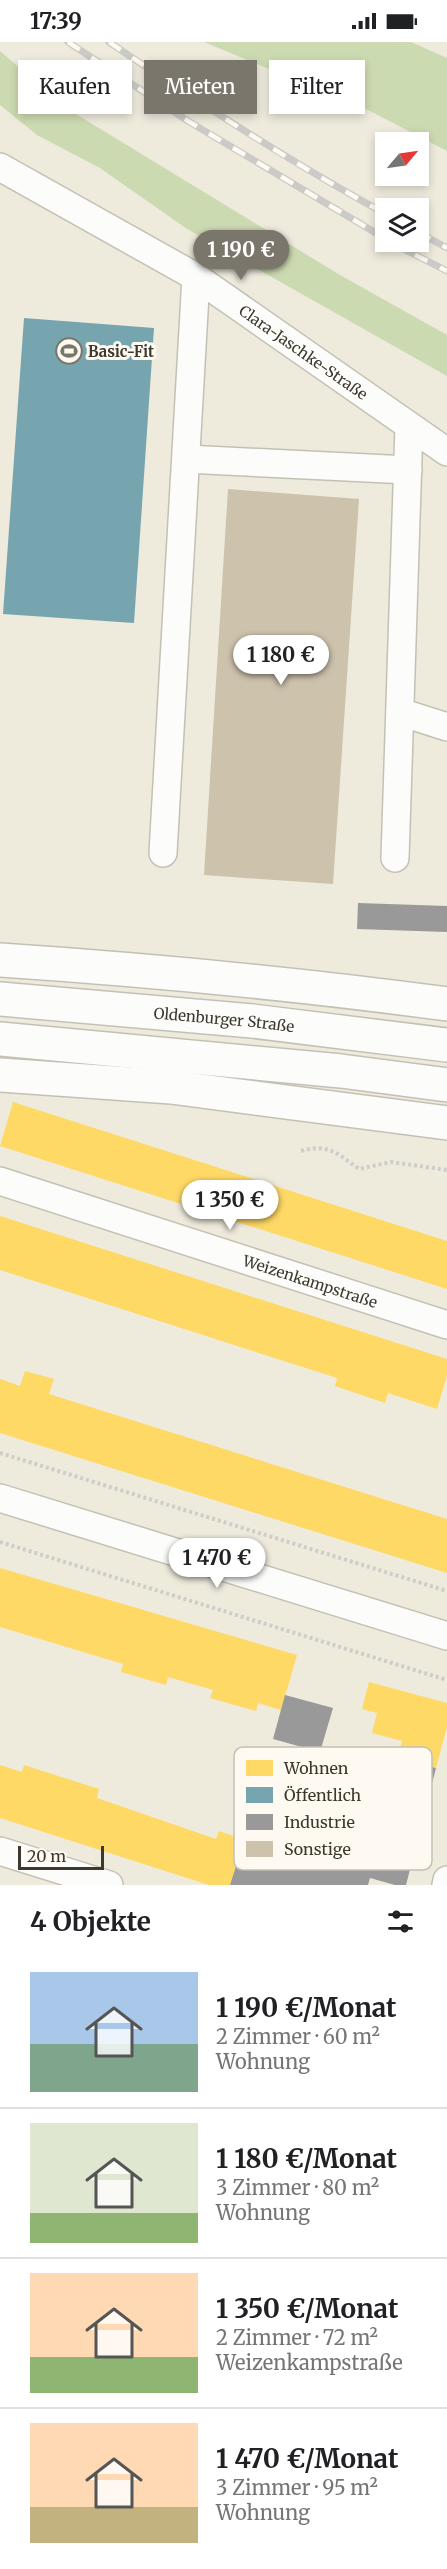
<!DOCTYPE html>
<html lang="de">
<meta charset="utf-8">
<style>
:root{--surface:#fff;--page:#f2f2f2;--text:#202124;--muted:#757577;--line:#e0e0e0;--accent:#7a766b}
body{margin:0;font-family:Merriweather,serif;background:var(--page);color:var(--text);height:100vh;display:flex;flex-direction:column;font-size:22px;white-space:nowrap}
*{box-sizing:border-box;margin:0}
p{font-size:20px;color:var(--muted)}
.icon{flex:none;width:33px;height:33px;fill:none;stroke:currentColor;stroke-width:2;stroke-linecap:round;stroke-linejoin:round}
.map{position:relative;height:1843px;overflow:hidden}
.panel{display:flex;flex-direction:column;background:var(--surface);flex:1}
.panel>*{flex:none}
.banner{position:absolute;left:18px;top:18px;width:411px;height:54px;display:flex;gap:12px}
.needle{width:39px;rotate:61deg}
.tools{position:absolute;left:375px;top:90px;display:grid;gap:12px}
.tools a{display:grid;place-items:center;width:54px;height:54px;border-radius:0px;background:var(--surface);box-shadow:0 3px 9px #0003;font-size:30px}
.scale{position:absolute;left:18px;bottom:15px;width:86px;box-sizing:border-box;padding-left:6px;border:3px solid #3c382e;border-top:0;font-size:16px;line-height:21px;white-space:nowrap;color:#3c382e;-webkit-text-stroke:4px #fefaf1;paint-order:stroke}
.price{position:absolute;translate:-50% -51px;padding:0 14px;border-radius:21px;background:#fff;color:#222;font-size:20px;line-height:39px;filter:drop-shadow(0 2px 3px #0008)}
.price::after{content:'';position:absolute;left:50%;top:36px;width:18px;height:14px;margin-left:-9px;background:inherit;clip-path:polygon(0 0,100% 0,50% 100%)}
.price.on{background:var(--accent);color:#fff}
ul{padding:0;list-style:none}
li{display:flex;align-items:center;gap:18px;height:150px;padding:0 30px}
li+li{border-top:2px solid var(--line)}
li span{display:grid;place-items:center;flex:none;width:168px;height:120px;border-radius:0px;color:#555}
li>.icon{margin-inline-start:auto}
span .icon{width:72px;height:72px;fill:#fffc;stroke-width:1}
li b{font-size:26px}
h2{display:flex;justify-content:space-between;align-items:center;height:72px;padding:0 30px;font-size:26px}
.pill{padding:0 21px;border-radius:0px;background:var(--surface);box-shadow:0 3px 9px #0003;font-size:21px;line-height:54px}
.pill.on{background:var(--accent);color:#fff}
.status{display:flex;justify-content:space-between;align-items:center;height:42px;padding:0 30px;background:var(--surface);direction:ltr}
.status svg{height:16px;fill:currentColor}
.map>svg:first-child{display:block}
.green{fill:#ccdab1}
.homes{fill:#ffd966}
.public{fill:#76a5af}
.industry{fill:#999}
.building{fill:#cdc2ac}
.lines{fill:none;stroke-linecap:round;stroke-linejoin:round}
.minor-casing{stroke:#c4c0b5;stroke-width:30}
.highway-casing{stroke:#c4c0b5;stroke-width:36}
.path{stroke:#cfcdc9;stroke-width:4;stroke-dasharray:3 3;stroke-linecap:butt}
.minor{stroke:#fcfcfa;stroke-width:27}
.highway{stroke:#fcfcfa;stroke-width:33}
.rail-casing{stroke:#cacac6;stroke-width:7}
.rail{stroke:#fefaf1;stroke-width:4.5;stroke-dasharray:14;stroke-linecap:butt}
.labels{text-anchor:middle;dominant-baseline:central;stroke-width:6;stroke-linejoin:round;paint-order:stroke}
.poi-label{font-size:15px;font-weight:bold;fill:#3c382e;stroke:#fefaf1;text-anchor:start}
.street-label{font-size:15px;fill:#3c382e;stroke:#fefaf1}
.key{fill:#fefaf1;stroke:#c4c0b6;stroke-width:1.5}
.key-label{font-size:16px;fill:#3c382e}
</style>
<div class="status"><b>17:39</b><svg viewBox="0 0 49 12"><path d="M0 12V9h3v3zM5 12V6h3v6zM10 12V3h3v9zM15 12V0h3v12zM26 1h20v11H26zM47 4h2v5h-2z"/></svg></div>
<div class="map">
<svg width="447" height="1843" viewBox="0 0 447 1843">
<rect width="100%" height="100%" fill="#eeeadc"/>
<g class="green">
<polygon points="204,0 411,0 447,16 447,109 370,69"/>
<polygon points="0,9 66,66 340,233 447,293 447,334 187,187 100,126 37,93 0,63"/>
</g>
<g class="homes">
<polygon points="13,1060 447,1199 447,1247 0,1104"/>
<polygon points="0,1174 447,1317 447,1334 437,1367 388,1351 385,1361 335,1344 337,1336 0,1228"/>
<polygon points="25,1329 54,1337 49,1352 447,1477 447,1531 0,1391 0,1337 20,1344"/>
<polygon points="0,1526 297,1613 281,1668 258,1661 256,1669 210,1656 213,1648 168,1635 166,1643 121,1630 123,1622 0,1585"/>
<polygon points="369,1640 447,1661 447,1685 436,1726 397,1716 402,1699 372,1691 377,1671 362,1667"/>
<polygon points="0,1723 22,1730 24,1723 99,1747 97,1756 216,1797 219,1789 245,1798 230,1843 209,1843 0,1776"/>
</g>
<polygon class="public" points="24,276 154,286 134,581 3,572"/>
<g class="industry">
<polygon points="358,861 447,864 447,890 357,887"/>
<polygon points="285,1653 333,1666 320,1710 273,1697"/>
<polygon points="414,1721 436,1726 406,1843 395,1843 370,1836 368,1843 230,1843 249,1783 347,1814 357,1776 360,1777 375,1722 412,1732"/>
</g>
<polygon class="building" points="228,447 359,457 333,842 204,833"/>
<g class="lines">
<g class="minor-casing">
<g id="minor">
<path id="s1" d="M0,125l196,110 251,175"/>
<polyline points="186,417 408,428"/>
<polyline points="400,670 447,685"/>
<polyline points="163,811 196,235"/>
<polyline points="395,816 409,384"/>
<path id="s2" d="M0,1139l447,144"/>
<polyline points="0,1456 447,1594"/>
<polyline points="0,1809 109,1843"/>
<polyline points="446,1843 447,1838"/>
</g>
</g>
<g class="highway-casing">
<g id="highway">
<path d="M0,918c150,10 298,24 447,44"/>
<path id="s3" d="M0,957l252,22 195,24"/>
<polyline points="0,997 341,1029 447,1043"/>
<polyline points="0,1033 171,1045 447,1081"/>
</g>
</g>
<g class="path">
<path d="M301,1109c27,-8 37,3 58,18l32,-7 56,8"/>
<polyline points="0,1411 447,1549"/>
<polyline points="0,1500 447,1638"/>
</g>
<use href="#minor" class="minor"/>
<use href="#highway" class="highway"/>
<g class="rail-casing">
<g id="rail">
<polyline points="68,0 188,79 386,197"/>
<path d="M109,0c90,61 181,120 277,172"/>
<polyline points="418,190 447,206"/>
<polyline points="390,200 447,229"/>
</g>
</g>
<use href="#rail" class="rail"/>
</g>
<defs>
<g id="stadium-ring" transform="scale(1.35)"><circle r="9.5" fill="#fefaf1" stroke="#7a766b" stroke-width="1.5"/><path d="M0-5a6.5 5 0 1 0 0 10a6.5 5 0 1 0 0-10ZM-3.5-1.8h7v3.6h-7Z" fill="#7a766b"/></g>
</defs>
<g fill-rule="evenodd">
<use href="#stadium-ring" x="69" y="309"/>
</g>
<g class="labels">
<g class="poi-label">
<text x="88" y="309">Basic-Fit</text>
</g>
<g class="street-label">
<text stroke="none"><textPath href="#s1" startOffset="356">Clara-Jaschke-Straße</textPath></text>
<text stroke="none"><textPath href="#s3" startOffset="225">Oldenburger Straße</textPath></text>
<text stroke="none"><textPath href="#s2" startOffset="326">Weizenkampstraße</textPath></text>
</g>
</g>
<rect x="234" y="1705" width="198" height="123" rx="9" class="key"/>
<rect x="246" y="1718" width="27" height="16" fill="#ffd966"/>
<rect x="246" y="1745" width="27" height="16" fill="#76a5af"/>
<rect x="246" y="1772" width="27" height="16" fill="#999"/>
<rect x="246" y="1799" width="27" height="16" fill="#cdc2ac"/>
<g class="key-label">
<text x="284" y="1732">Wohnen</text>
<text x="284" y="1759">Öffentlich</text>
<text x="284" y="1786">Industrie</text>
<text x="284" y="1813">Sonstige</text>
</g>
</svg>
<div class="tools">
<a><svg class="needle" viewBox="-14 -14 28 28"><path d="M0-13l5 13h-10z" fill="#e53935"/><path d="M0 13l5-13h-10z" fill="#757577"/></svg></a>
<a><svg class="icon" aria-label="layers" viewBox="0 0 24 24"><path d="M12 4l9 5-9 5-9-5zM3 14l9 5 9-5"/></svg></a>
</div>
<div class="scale">20 m</div>
<b class="price on" style="left:241px;top:239px">1 190 €</b>
<b class="price" style="left:281px;top:644px">1 180 €</b>
<b class="price" style="left:230px;top:1189px">1 350 €</b>
<b class="price" style="left:217px;top:1547px">1 470 €</b>
<div class="banner">
<a class="pill">Kaufen</a>
<a class="pill on">Mieten</a>
<a class="pill">Filter</a>
</div>
</div>
<section class="panel">
<h2>4 Objekte<svg class="icon" aria-label="filters" viewBox="0 0 24 24"><path d="M4 7h16M4 17h16"/><circle cx="9" cy="7" r="2"/><circle cx="15" cy="17" r="2"/></svg></h2>
<ul>
<li><span style="background:linear-gradient(#a9c7e8 60%,#7fa58c 0)"><svg class="icon" aria-label="home" viewBox="0 0 24 24"><path d="M3 11l9-7 9 7M6 9v11h12V9"/></svg></span><div><b>1 190 €/Monat</b><p>2 Zimmer · 60 m²</p><p>Wohnung</p></div></li>
<li><span style="background:linear-gradient(#dfe7d0 75%,#8fb573 0)"><svg class="icon" aria-label="home" viewBox="0 0 24 24"><path d="M3 11l9-7 9 7M6 9v11h12V9"/></svg></span><div><b>1 180 €/Monat</b><p>3 Zimmer · 80 m²</p><p>Wohnung</p></div></li>
<li><span style="background:linear-gradient(#ffd9b3 70%,#8fb573 0)"><svg class="icon" aria-label="home" viewBox="0 0 24 24"><path d="M3 11l9-7 9 7M6 9v11h12V9"/></svg></span><div><b>1 350 €/Monat</b><p>2 Zimmer · 72 m²</p><p>Weizenkampstraße</p></div></li>
<li><span style="background:linear-gradient(#ffd9b3 70%,#c2b280 0)"><svg class="icon" aria-label="home" viewBox="0 0 24 24"><path d="M3 11l9-7 9 7M6 9v11h12V9"/></svg></span><div><b>1 470 €/Monat</b><p>3 Zimmer · 95 m²</p><p>Wohnung</p></div></li>
</ul>
</section>
